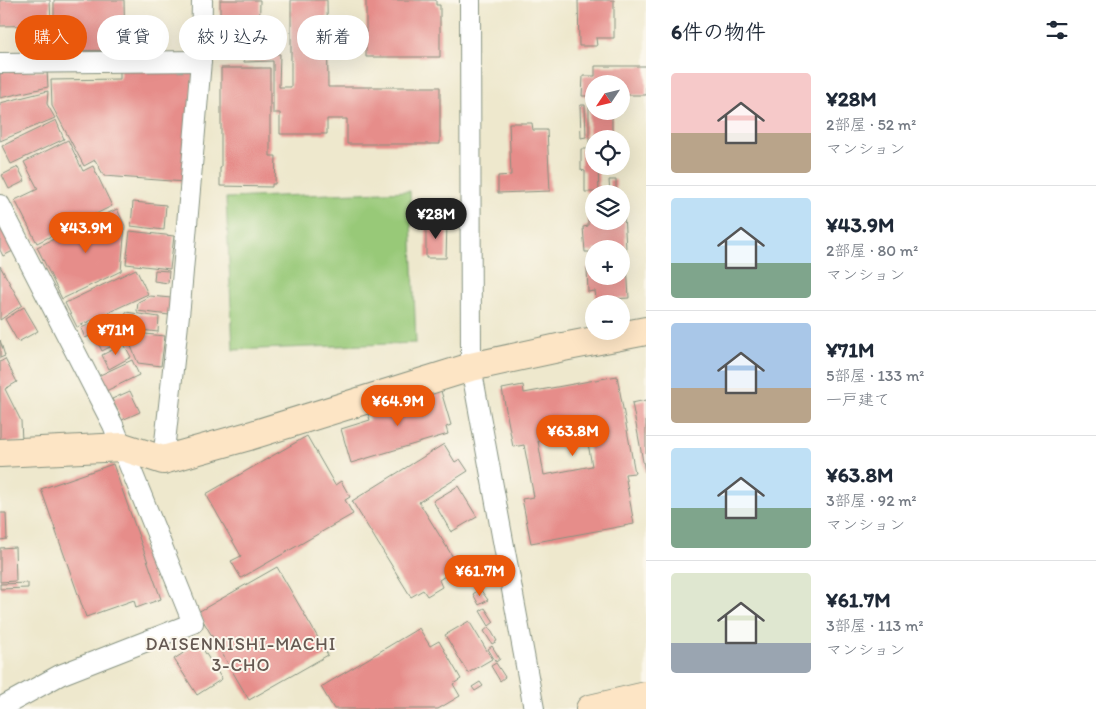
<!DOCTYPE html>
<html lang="ja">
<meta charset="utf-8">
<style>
:root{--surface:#fff;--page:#f6f6f7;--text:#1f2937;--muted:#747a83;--line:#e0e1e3;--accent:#ea580c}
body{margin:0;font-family:Itim,"Klee One",sans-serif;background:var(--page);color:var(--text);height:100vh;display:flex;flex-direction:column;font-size:19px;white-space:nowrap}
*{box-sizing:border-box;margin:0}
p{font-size:16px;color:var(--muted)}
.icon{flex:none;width:28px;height:28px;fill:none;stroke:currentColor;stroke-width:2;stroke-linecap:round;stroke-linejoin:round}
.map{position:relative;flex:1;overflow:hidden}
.sheet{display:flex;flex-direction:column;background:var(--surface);width:450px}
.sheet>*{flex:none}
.guide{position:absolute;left:15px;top:15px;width:475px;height:45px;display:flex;gap:10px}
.needle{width:32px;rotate:235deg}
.fabs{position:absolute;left:585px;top:75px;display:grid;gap:10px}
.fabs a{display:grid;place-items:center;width:45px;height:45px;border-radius:50%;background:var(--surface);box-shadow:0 5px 20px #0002;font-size:25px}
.price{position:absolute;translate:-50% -42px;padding:0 11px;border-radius:18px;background:var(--accent);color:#fff;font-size:16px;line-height:32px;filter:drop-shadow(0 1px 2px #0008)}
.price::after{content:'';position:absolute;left:50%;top:30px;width:15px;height:11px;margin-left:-8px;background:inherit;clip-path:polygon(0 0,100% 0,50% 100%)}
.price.active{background:#222;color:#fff}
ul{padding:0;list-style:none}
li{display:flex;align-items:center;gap:15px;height:125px;padding:0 25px}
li+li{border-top:1px solid var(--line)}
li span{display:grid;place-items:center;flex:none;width:140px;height:100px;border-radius:5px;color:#555}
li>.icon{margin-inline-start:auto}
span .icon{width:60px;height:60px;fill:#fffc;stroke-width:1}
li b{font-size:21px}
h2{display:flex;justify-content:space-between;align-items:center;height:60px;padding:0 25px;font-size:21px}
.chip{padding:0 18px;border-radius:22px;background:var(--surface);box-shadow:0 5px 20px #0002;font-size:18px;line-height:45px}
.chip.active{background:var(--accent);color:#fff}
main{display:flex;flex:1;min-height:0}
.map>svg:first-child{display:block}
.green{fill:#98c978;stroke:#5c8356}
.building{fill:#e68d8a;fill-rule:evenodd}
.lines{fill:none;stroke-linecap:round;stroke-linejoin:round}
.street-casing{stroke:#869280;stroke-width:22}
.secondary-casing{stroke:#869280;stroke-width:30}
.street{stroke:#fff;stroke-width:20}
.secondary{stroke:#fde5c5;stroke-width:28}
.labels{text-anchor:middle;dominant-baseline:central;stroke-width:4;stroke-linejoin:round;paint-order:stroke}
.neighbourhood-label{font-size:18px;letter-spacing:1px;fill:#655952;stroke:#fbf7ec}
</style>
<main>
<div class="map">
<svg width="646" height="709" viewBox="0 0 646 709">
<rect width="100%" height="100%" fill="#fbf7ec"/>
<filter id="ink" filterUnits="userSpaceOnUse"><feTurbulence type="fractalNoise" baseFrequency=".02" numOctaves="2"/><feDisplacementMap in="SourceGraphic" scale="10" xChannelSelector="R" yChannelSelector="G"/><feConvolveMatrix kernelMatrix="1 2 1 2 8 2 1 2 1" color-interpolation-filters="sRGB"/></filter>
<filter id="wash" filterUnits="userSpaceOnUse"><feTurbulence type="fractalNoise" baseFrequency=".0096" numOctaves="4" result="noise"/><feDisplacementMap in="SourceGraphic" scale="20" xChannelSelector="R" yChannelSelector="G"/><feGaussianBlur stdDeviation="1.12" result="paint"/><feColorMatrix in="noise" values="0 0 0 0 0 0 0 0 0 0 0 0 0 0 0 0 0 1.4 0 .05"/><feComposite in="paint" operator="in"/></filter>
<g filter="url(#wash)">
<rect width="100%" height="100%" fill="#eee8cd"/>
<polygon class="green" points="410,191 416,343 233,350 226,198"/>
<g id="blocks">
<g class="building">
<polygon points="0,0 50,0 51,25 0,26"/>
<polygon points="54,0 124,0 125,50 54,51"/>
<polygon points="220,0 260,0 259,54 280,54 279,87 291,87 291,0 327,0 328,87 440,87 440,144 347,144 347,119 327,119 327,134 280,134 280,113 273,113 273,61 244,62 244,42 220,41"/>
<polygon points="366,0 436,0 436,5 440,5 440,57 366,57"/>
<polygon points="578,0 614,0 614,38 596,38 597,46 579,46"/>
<polygon points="51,28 51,44 34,45 33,29"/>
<polygon points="595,66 646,66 646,95 621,95 621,84 594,84 594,111 612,111 612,139 594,139 594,166 598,166 599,192 585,192 585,171 581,170 581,149 589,149 589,96 582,96 583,76 595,76"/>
<polygon points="188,68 193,74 185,182 104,176 95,160 84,166 52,106 51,80 120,79 120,69"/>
<polygon points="221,68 270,68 270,156 276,156 275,184 272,184 272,187 220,186 220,168 221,168"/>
<polygon points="0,71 47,71 48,87 0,98"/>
<polygon points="48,91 47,104 55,118 0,141 0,103"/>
<polygon points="580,105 585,105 586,137 581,138"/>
<polygon points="56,120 64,139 11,164 2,146"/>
<polygon points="509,123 532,123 533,130 547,130 550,191 498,193 498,176 511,175"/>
<polygon points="68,140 83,171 93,166 112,206 37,243 15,200 38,189 24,162"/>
<polygon points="18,167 25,181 9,189 2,175"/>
<polygon points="609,180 616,180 616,194 610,194"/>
<polygon points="133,202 166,205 164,230 131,226"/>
<polygon points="117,209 125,226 121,271 62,299 37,247"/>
<polygon points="621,215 624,215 629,298 596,300 595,291 588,292 587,268 594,268 594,276 621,276 621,249 594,249 594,256 592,256 592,252 585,252 583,227 588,226 588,217 594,217 594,221 621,221"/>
<polygon points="426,221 447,222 446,258 426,258"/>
<polygon points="0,223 17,249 3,256 0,250"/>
<polygon points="130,231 174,236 170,269 126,264"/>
<polygon points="0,266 22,305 0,320"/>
<polygon points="136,269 148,294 77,327 65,303"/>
<polygon points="155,270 169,271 168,283 154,281"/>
<polygon points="150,296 171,298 169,315 137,311 138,302"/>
<polygon points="24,307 38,331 18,342 5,319"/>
<polygon points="126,312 159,317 158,332 124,328"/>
<polygon points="115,314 119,324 85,338 81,328"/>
<polygon points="119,328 124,340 102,351 96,339"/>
<polygon points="125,332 165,336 161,366 138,363"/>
<polygon points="0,340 5,356 0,358"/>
<polygon points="124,344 131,357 109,369 102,355"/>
<polygon points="5,359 17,382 5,389 21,421 22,441 0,444 0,362"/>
<polygon points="132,360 139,375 106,391 98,376"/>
<path d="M617,376l18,97 -10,1 9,50 -103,19 -9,-44 12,-2 -10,-52 -11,2 -11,-58 21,-4 1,8zM586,432l6,34 -48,9 -6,-34z"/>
<polygon points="130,391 140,412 122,420 112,399"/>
<polygon points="441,391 451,425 446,427 448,434 351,463 341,429 370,420 368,413"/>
<polygon points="646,400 646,472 645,472 632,403"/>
<polygon points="307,436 335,485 341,481 350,497 345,500 353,514 241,578 231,561 241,556 206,494"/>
<polygon points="444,444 455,462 460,459 468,471 419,502 459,567 439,580 442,587 427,596 423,590 411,597 352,501"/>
<polygon points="113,464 161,599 136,608 134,600 86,617 41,489"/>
<polygon points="458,486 477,517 451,532 433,501"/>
<polygon points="0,513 6,513 7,539 0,540"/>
<polygon points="15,547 16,581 0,582 0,548"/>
<polygon points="277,567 328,655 249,700 198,612"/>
<polygon points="28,583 28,588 0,589 0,584"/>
<polygon points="480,589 488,600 479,605 473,594"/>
<polygon points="485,608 494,622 489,626 480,611"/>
<polygon points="469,621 492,659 468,673 445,635"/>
<polygon points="489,627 497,641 492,644 484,631"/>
<polygon points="419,628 430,646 439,641 461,679 453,684 460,696 438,709 334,709 321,687"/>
<polygon points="199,643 222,679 197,695 174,659"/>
<polygon points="492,646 500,659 496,662 488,649"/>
<polygon points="496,663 505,677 500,681 491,666"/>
<polygon points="480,682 483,686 475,691 472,687"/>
</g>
</g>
</g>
<g filter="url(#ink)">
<use href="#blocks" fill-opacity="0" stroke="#869280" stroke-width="1"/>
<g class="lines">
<g class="street-casing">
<g id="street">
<polyline points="470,0 471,367 534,709"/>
<polyline points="0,63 201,61"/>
<polyline points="0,205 113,425 193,623 60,675 0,708"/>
<polyline points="163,460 180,306 201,61 202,0"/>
</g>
</g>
<g class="secondary-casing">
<g id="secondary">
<polyline points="0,453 123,447 163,460 249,436 471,367 563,347 646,331"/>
<polyline points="590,709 646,696"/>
</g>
</g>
<use href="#street" class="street"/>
<use href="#secondary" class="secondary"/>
</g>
</g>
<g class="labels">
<g class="neighbourhood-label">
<text x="241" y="644">DAISENNISHI-MACHI<tspan x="241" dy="21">3-CHO</tspan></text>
</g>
</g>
</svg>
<div class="fabs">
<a><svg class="needle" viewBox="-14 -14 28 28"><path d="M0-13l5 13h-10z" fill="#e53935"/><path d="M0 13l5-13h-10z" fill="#747a83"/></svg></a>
<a><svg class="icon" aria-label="locate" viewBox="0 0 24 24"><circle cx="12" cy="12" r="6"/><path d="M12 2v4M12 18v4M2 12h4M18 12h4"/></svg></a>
<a><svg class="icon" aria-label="layers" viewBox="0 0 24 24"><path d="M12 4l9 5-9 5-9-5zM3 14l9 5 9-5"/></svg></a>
<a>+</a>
<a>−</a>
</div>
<b class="price active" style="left:436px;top:240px">¥28M</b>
<b class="price" style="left:86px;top:254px">¥43.9M</b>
<b class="price" style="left:116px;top:356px">¥71M</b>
<b class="price" style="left:398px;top:427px">¥64.9M</b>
<b class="price" style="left:573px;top:457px">¥63.8M</b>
<b class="price" style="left:480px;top:597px">¥61.7M</b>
<div class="guide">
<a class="chip active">購入</a>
<a class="chip">賃貸</a>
<a class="chip">絞り込み</a>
<a class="chip">新着</a>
</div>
</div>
<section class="sheet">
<h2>6件の物件<svg class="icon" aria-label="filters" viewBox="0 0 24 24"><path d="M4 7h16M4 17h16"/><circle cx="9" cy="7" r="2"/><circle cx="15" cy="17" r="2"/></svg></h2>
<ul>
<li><span style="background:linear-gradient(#f6c9c9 60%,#b9a48a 0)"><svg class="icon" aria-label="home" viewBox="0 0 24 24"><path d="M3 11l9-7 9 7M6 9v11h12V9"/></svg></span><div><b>¥28M</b><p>2部屋 · 52 m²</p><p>マンション</p></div></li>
<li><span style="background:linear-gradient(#bfe0f5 65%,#7fa58c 0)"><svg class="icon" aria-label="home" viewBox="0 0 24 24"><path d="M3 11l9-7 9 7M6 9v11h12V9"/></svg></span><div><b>¥43.9M</b><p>2部屋 · 80 m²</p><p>マンション</p></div></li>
<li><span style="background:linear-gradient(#a9c7e8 65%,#b9a48a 0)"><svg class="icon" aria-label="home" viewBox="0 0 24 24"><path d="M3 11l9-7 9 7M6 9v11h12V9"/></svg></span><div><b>¥71M</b><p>5部屋 · 133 m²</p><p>一戸建て</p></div></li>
<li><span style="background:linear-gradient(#bfe0f5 60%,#7fa58c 0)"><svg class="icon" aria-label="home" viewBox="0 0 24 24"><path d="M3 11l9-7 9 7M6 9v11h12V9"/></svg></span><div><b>¥63.8M</b><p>3部屋 · 92 m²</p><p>マンション</p></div></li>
<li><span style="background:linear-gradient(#dfe7d0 70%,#9aa5b1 0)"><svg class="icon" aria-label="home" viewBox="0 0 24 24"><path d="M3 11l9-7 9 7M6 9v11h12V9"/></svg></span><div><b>¥61.7M</b><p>3部屋 · 113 m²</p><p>マンション</p></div></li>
</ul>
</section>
</main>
